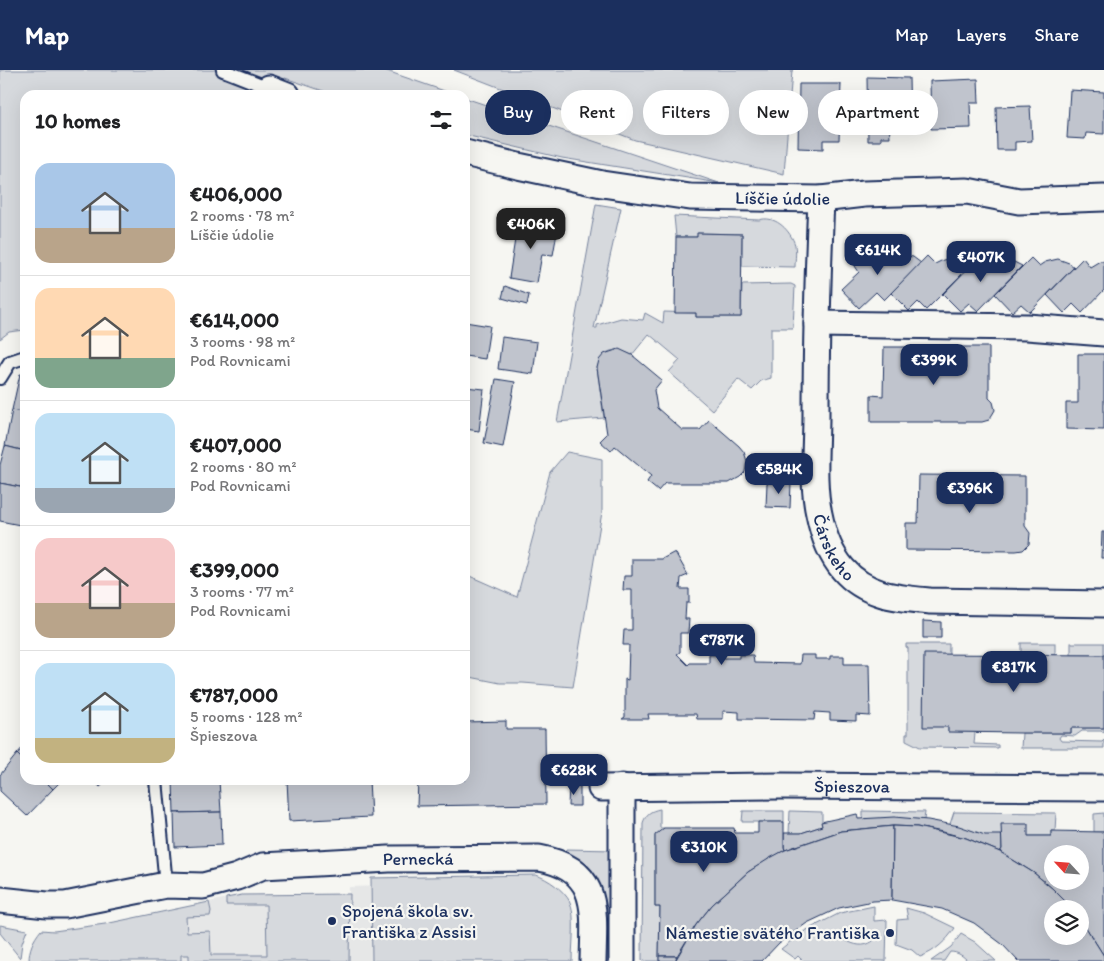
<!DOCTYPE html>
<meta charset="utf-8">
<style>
:root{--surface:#fff;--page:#f2f2f2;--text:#202124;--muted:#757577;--line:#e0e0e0;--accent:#1b2f5e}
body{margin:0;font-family:Itim,sans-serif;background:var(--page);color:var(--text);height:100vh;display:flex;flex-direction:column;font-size:19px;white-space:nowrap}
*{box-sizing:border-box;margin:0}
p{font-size:16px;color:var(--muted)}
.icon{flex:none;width:28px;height:28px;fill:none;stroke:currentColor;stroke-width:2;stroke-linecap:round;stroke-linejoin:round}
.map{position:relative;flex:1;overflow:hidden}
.details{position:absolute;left:20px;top:20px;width:450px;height:695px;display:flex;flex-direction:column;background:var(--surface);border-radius:15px;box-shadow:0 5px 20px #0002}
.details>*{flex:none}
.hud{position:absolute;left:485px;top:20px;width:475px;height:45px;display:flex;gap:10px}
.needle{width:32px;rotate:296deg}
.buttons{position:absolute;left:1044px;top:775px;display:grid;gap:10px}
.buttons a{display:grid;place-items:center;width:45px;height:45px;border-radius:50%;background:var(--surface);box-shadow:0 5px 20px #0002;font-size:25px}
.price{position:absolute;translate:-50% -42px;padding:0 11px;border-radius:10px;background:var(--accent);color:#fff;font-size:16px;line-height:32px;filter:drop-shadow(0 1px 2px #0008)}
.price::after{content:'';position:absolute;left:50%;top:30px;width:15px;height:11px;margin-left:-8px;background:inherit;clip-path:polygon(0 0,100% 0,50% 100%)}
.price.on{background:#222;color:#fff}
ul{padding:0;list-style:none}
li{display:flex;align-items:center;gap:15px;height:125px;padding:0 15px}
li+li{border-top:1px solid var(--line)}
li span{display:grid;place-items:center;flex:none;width:140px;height:100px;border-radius:15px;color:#555}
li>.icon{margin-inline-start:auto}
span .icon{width:60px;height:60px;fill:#fffc;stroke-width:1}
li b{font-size:21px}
h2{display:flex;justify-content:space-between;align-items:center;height:60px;padding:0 15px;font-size:21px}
.tag{padding:0 18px;border-radius:22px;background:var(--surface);box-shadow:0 5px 20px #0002;font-size:18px;line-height:45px}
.tag.on{background:var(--accent);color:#fff}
header{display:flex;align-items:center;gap:30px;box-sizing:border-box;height:70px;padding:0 25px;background:var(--accent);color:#fff}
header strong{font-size:24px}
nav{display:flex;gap:28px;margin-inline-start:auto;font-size:18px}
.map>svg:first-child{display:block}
.built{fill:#e6e7e7}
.green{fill:#d6d9dd;stroke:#78849e;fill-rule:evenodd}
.building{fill:#c0c4cd;stroke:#1b2f5e;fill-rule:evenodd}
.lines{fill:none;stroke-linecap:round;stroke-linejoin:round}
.service-casing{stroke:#1b2f5e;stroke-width:16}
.minor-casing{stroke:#1b2f5e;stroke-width:29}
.service{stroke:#f6f6f2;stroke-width:12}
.minor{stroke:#f6f6f2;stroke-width:25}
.poi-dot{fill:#1b2f5e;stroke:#f6f6f2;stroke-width:2}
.labels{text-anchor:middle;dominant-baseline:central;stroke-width:4.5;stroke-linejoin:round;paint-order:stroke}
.street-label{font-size:18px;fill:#1b2f5e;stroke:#f6f6f2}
.poi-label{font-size:18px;fill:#1b2f5e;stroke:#f6f6f2;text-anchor:start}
</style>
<header>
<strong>Map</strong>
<nav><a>Map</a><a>Layers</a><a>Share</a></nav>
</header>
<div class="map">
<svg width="1104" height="891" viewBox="0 0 1104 891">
<rect width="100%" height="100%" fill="#f6f6f2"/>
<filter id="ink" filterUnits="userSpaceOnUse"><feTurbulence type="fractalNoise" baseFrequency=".02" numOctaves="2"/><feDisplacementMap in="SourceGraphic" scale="10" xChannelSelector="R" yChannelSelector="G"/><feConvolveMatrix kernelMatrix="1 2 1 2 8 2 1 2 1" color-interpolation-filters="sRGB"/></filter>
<g filter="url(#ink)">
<polygon class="built" points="547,811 546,891 29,891 29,883 34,869 41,860 54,861 105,854 242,825 349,824 349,817"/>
<g class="green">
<polygon points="0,0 384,0 456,25 335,25 285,8 277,25 25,25 25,260 9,262 0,269"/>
<polygon points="454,0 794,0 792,1 784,104 635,70"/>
<polygon points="465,28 719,113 562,88 465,65"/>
<path d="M596,134l25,4 -27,120h3v-3l24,-7 22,2 2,-7 18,10 1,-11 32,1v4h45l1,-32 49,-1 4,2 -2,42h-22v50l-10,3 -9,9 -14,-11 -26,31 -43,-38 11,-12 -31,-26 -17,21c-17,-7 -28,-8 -35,13l7,50 -47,4z"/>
<path d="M674,146l85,4c15,-5 29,8 35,22 3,7 1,17 1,25l-53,-1v-32l-44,-1 -1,4h-21z"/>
<polygon points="567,382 602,389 602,442 573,617 523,613 500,613 465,606 465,504 517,527 550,402"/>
<rect x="1021" y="573" width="34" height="12"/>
<rect x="1071" y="573" width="33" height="12"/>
<polygon points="906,574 949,574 948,661 975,662 974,674 998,675 998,678 920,677 906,670 906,664 908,664 908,578 906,577"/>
<polygon points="1071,658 1104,658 1104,663 1101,661 1082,661 1075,666 1061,665 1059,668 1061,671 1102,672 1104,670 1104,678 1021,678 1022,663 1071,663"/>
<path d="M660,739v19h4l-9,8v71h5l-1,54h-17l1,-138c3,-9 7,-12 17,-14z"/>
<polygon points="743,741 784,741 784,752 742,752"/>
<polygon points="790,741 822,742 822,756 801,763 789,763"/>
<polygon points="863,741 925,742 923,758 863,758"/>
<polygon points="954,742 1056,743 1055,761 1051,761 1051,766 1028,766 1002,779 947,763"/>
<polygon points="1104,743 1104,762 1094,762 1094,744"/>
<polygon points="566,779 614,780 613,891 600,891 566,786"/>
<path d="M536,805c12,4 28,15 34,27 6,14 2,43 2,59h-200l-1,-83z"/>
<path d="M350,824l-1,67h-160v-6h-8v6h-152c0,-12 4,-21 12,-31l13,1 51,-7 104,-22 2,9 -1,5 -24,1 1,15 23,-1 1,24h56l-1,-50h-40v-7l16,-3z"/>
<path d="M874,836v15l13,-1 -1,41h-83l-5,-5 -3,3 -14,-10 20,-16 39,-20zM853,862h6l13,6 1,3c-9,7 -19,4 -28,-1l-1,-3z"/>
<path d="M906,838l18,5 31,15c-9,13 -19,23 -35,29l-8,-7 -16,-6 1,-24 11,-1z"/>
<polygon points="0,855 27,860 22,873 20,888 0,863"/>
<path d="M961,864l14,8 21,19h-28c-5,-5 -10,-9 -18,-9l-6,9h-13l20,-14z"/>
</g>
<g class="building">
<polygon points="867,7 909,8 910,52 889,52 890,67 881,67 881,71 868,71"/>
<polygon points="978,9 979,33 970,33 971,58 931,59 930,11"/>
<polygon points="799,14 841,14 839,70 823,70 823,79 798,78"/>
<polygon points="1070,20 1104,22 1104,64 1086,63 1085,69 1067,68"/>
<polygon points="1030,36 1032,71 1015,72 1015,80 997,80 996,37"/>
<polygon points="518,150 558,157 553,185 542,184 537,213 509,208"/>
<polygon points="697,163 742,164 741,247 696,247 696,243 675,243 676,167 697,167"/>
<polygon points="866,180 876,182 885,191 894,187 904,185 913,187 921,193 884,230 876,222 859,238 841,219 859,202 855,196 856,189 861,182"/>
<polygon points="927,186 935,194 943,190 954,188 963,191 970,196 926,240 918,232 909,241 891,223"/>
<polygon points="979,187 987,195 999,189 1008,189 1022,196 978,241 969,233 960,241 943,224"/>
<polygon points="1031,188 1039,196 1045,192 1058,189 1069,193 1074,197 1030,242 1021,234 1012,242 995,224"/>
<polygon points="1083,188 1090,197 1100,191 1104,191 1104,220 1082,243 1073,234 1064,243 1047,225"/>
<polygon points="505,216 529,225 527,235 502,228"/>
<polygon points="465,252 490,256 485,289 465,286"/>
<polygon points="502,267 537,272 533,304 498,299"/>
<polygon points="884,277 989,277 989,328 993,332 995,340 989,350 982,352 871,352 871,325 883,326"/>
<polygon points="619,279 632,285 662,310 654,320 657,338 682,360 700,360 709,350 739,376 744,382 747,391 745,402 740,407 729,413 665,413 658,421 647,412 651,406 615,376 611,381 600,371 607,364 597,298 599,290 604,284"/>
<polygon points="1078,284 1104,284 1104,360 1066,359 1066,333 1078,333"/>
<polygon points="20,304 25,305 25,343 12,340"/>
<polygon points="496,309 515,312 503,377 484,373"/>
<polygon points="465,317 484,319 479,361 465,359"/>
<polygon points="12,340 25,343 25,381 5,376"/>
<polygon points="5,376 25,381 25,418 0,413 0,395"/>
<polygon points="919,405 1025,406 1025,456 1030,463 1029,474 1023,480 1016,481 906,480 906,453 918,453"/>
<polygon points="0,413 25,418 25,456 0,451"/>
<polygon points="767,413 791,413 790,438 766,437"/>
<polygon points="1102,462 1104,462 1104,488 1101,488"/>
<polygon points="675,482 688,505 681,508 680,519 689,519 689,533 686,533 685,549 689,549 688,563 680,563 680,582 677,584 688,595 690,593 709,593 709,585 724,585 724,588 739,588 739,585 753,585 754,593 800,594 801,585 815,585 815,589 830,589 830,586 844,586 844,594 869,594 870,646 856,645 856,651 830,650 830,643 815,642 814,650 739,649 739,642 723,641 723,649 697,649 696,644 648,644 649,649 622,649 625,647 625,609 628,610 629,575 623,575 624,560 632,560 632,520 623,520 624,506 632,506 632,489 662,489"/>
<polygon points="923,551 941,552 941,568 923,568"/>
<polygon points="924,584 1104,585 1104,658 1071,658 1071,663 1022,663 948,662 948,657 923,657"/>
<polygon points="506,651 506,659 545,659 546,734 417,736 418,710 465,710 465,652"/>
<polygon points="25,675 25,692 17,684"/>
<polygon points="17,684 25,692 25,710 44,710 53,719 27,746 0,721 0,705"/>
<polygon points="44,710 62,710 53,719"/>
<polygon points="93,710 108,710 100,717"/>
<polygon points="173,710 219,710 221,742 174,743"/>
<polygon points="287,710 369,710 371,747 289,751"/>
<polygon points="569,715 580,716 580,736 568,736"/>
<polygon points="221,742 222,775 175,777 174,743"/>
<polygon points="857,744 858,749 894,747 928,750 959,756 985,765 1002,765 1002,779 1000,782 966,768 943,762 917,757 893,756 841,761 785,780 784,777 784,763 801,763 822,756 821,752"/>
<polygon points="758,752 784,752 784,777 785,780 748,802 712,835 696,855 677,886 659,886 660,837 655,837 655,765 664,758 734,758 735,763 758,763"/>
<path d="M1001,754h27v12h23v-5l53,1v124l-24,-38v-9h-7l-20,-20 -19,-16 -34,-21 2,-3zM1052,784h28v27h-28z"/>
<polygon points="893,756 892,830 873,831 839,838 807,853 779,873 762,891 675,891 696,855 712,835 748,802 770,788 785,780 841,761"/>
<polygon points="893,756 917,757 966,768 1000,782 1034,803 1053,819 1073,839 1052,839 1052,866 1080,866 1080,848 1104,886 1104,891 1018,891 1002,874 974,853 942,839 892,830"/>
<polygon points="659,886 677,886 675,891 659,891"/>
</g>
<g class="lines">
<g class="service-casing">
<g id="service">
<polyline points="223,0 269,18"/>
<polyline points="0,308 10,292 25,287"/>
<polyline points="156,710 166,815"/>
</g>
</g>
<g class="minor-casing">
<g id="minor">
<polyline points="269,18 287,25"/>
<path id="s1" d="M465,83l53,13 84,18 88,13 131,2 43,-5 103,-3 52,10 85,-3"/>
<path id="s2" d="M821,129c-3,72 -5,144 -5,217 0,32 -4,67 3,98 4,20 11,40 24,55 23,27 55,29 87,32l174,3"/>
<polyline points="817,254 1027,257 1104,263"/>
<polyline points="622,717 622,891"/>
<path id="s3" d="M601,718l179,-2 324,2"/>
<path id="s4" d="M0,830l47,5h18l101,-20 37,1 34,-9 26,-11 126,-7 150,-1c62,11 55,53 54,103"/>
</g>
</g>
<use href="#service" class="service"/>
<use href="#minor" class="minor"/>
</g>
</g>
<g class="poi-dot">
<circle cx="332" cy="851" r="5"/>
<circle cx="890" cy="863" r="5"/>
</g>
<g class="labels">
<g class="street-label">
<text stroke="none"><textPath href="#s1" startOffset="322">Líščie údolie</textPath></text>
<text stroke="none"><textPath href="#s2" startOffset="352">Čárskeho</textPath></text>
<text stroke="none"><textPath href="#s3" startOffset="251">Špieszova</textPath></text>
<text stroke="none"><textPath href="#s4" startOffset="424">Pernecká</textPath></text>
</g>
<g class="poi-label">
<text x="342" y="841">Spojená škola sv.<tspan x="342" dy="21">Františka z Assisi</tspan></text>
<text x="880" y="863" text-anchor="end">Námestie svätého Františka</text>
</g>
</g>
</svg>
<div class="buttons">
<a><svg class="needle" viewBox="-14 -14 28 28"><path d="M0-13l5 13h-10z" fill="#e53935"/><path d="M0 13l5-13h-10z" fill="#757577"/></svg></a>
<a><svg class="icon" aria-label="layers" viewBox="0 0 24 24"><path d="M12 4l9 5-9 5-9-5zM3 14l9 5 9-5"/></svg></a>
</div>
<b class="price on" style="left:531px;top:180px">€406K</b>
<b class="price" style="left:878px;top:206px">€614K</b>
<b class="price" style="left:981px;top:213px">€407K</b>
<b class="price" style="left:934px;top:316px">€399K</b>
<b class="price" style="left:779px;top:425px">€584K</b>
<b class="price" style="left:970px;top:444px">€396K</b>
<b class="price" style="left:722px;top:596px">€787K</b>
<b class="price" style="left:1014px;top:623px">€817K</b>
<b class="price" style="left:574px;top:726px">€628K</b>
<b class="price" style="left:704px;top:803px">€310K</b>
<div class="hud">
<a class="tag on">Buy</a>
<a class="tag">Rent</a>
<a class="tag">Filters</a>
<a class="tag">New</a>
<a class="tag">Apartment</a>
</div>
<section class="details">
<h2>10 homes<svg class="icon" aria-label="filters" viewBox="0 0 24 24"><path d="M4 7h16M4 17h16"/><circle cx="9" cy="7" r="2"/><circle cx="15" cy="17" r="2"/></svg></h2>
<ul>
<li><span style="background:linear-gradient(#a9c7e8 65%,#b9a48a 0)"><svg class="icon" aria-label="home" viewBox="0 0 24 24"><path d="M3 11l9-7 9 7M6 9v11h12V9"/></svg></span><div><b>€406,000</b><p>2 rooms · 78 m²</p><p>Líščie údolie</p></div></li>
<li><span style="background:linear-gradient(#ffd9b3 70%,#7fa58c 0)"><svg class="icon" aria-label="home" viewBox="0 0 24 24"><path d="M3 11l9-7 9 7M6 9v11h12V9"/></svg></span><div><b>€614,000</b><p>3 rooms · 98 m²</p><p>Pod Rovnicami</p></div></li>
<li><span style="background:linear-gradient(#bfe0f5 75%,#9aa5b1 0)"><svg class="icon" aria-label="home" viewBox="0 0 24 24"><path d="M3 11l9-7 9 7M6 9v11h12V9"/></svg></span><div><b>€407,000</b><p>2 rooms · 80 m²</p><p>Pod Rovnicami</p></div></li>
<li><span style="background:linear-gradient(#f6c9c9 65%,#b9a48a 0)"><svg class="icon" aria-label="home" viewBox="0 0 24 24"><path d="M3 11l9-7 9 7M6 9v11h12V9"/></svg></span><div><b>€399,000</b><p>3 rooms · 77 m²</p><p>Pod Rovnicami</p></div></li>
<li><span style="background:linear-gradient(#bfe0f5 75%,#c2b280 0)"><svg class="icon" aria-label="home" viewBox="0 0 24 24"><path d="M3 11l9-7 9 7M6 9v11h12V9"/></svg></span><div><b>€787,000</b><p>5 rooms · 128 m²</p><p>Špieszova</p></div></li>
</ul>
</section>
</div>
